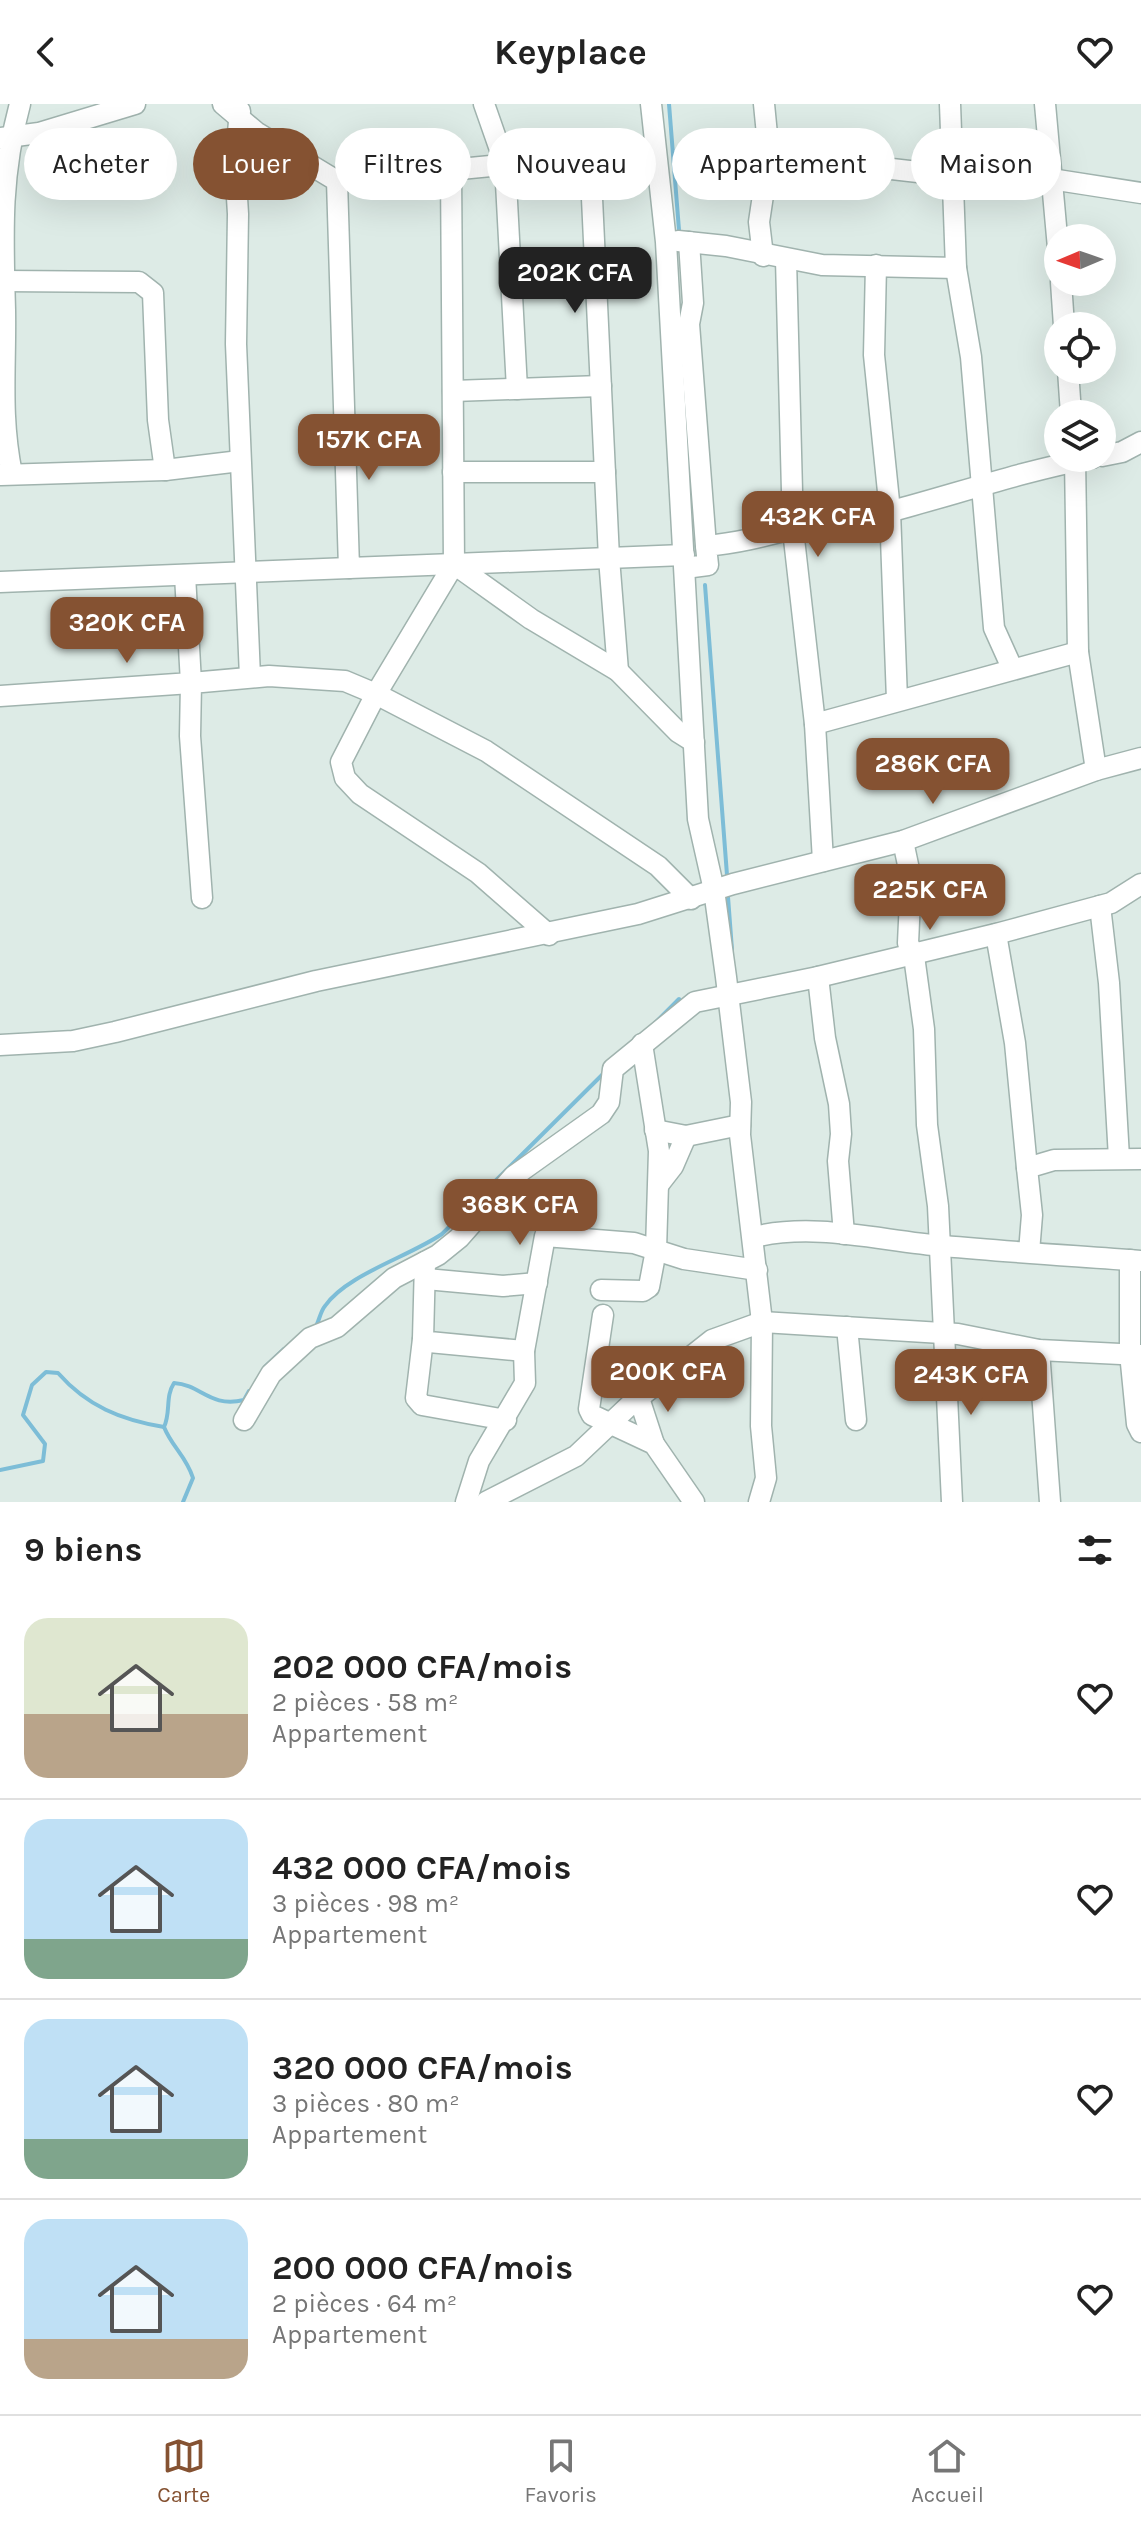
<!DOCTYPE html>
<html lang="fr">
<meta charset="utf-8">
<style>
:root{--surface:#fff;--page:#f6f6f6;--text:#222;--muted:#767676;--line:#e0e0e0;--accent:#855232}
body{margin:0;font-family:Karla,sans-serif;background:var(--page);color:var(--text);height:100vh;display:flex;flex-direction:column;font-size:30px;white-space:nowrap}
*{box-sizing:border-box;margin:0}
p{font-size:26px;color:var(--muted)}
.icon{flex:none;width:44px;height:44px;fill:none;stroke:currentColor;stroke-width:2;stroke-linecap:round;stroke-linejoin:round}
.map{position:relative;height:1398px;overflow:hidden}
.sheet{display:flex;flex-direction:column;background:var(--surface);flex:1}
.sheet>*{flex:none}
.guide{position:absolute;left:24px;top:24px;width:1094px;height:72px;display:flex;gap:16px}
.needle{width:52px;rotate:268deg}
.buttons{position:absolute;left:1044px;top:120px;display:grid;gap:16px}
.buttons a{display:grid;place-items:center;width:72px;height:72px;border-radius:50%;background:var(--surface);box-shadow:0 8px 32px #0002;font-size:40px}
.price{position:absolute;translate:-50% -68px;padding:0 18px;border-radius:16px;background:var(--accent);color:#fff;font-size:26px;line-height:52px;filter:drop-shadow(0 2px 4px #0008)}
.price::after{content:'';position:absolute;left:50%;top:48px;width:24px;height:18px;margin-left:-12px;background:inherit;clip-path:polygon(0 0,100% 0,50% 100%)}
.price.active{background:#222;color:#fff}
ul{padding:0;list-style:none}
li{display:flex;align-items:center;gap:24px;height:200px;padding:0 24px}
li+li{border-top:2px solid var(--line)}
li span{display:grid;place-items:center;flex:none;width:224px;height:160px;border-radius:24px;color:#555}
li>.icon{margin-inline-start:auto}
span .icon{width:96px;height:96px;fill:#fffc;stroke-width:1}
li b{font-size:34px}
h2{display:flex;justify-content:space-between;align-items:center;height:96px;padding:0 24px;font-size:34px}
.chip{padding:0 28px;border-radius:36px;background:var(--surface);box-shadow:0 8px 32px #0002;font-size:28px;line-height:72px}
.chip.active{background:var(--accent);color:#fff}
header{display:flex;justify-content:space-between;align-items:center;height:104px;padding:0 24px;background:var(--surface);font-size:36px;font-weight:700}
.tab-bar{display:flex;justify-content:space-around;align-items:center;height:112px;border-top:2px solid var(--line);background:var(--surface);font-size:22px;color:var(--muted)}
.tab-bar a{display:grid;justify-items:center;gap:4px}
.tab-bar .active{color:var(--accent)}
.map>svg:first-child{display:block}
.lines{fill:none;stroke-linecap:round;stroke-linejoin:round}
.stream{stroke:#7dbdd7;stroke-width:4}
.minor-casing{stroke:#a0b3ae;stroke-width:23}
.minor{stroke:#fff;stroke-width:20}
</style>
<header><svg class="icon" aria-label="back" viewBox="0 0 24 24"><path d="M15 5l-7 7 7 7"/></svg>Keyplace<svg class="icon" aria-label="heart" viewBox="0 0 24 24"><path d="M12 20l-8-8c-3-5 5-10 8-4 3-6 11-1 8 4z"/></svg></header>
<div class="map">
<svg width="1141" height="1398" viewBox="0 0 1141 1398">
<rect width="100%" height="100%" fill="#ddebe6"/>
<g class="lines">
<g class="stream">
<polyline points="669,0 679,126"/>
<polyline points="705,481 727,771"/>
<polyline points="728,793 732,846"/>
<polyline points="655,919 679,895"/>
<path d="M315,1224c4,-6 5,-16 10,-22 21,-31 83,-49 117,-72l164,-163"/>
<polyline points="265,1263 284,1245"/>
<path d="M0,1366l43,-9 2,-17 -22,-29 9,-30 14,-13 12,1c29,33 63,47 106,54"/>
<path d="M183,1398l10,-24c-7,-22 -21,-31 -29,-51 7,-15 1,-30 10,-44 28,2 35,25 70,17l5,-9"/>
</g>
<g class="minor-casing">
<g id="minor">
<polyline points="223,0 256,28 337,77 349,464 454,460 531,515 618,567 678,628 694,638"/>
<polyline points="484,0 505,60 517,285"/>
<polyline points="651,0 666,138 698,715 714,786 726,873 741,998 740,1031 762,1218 761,1322 766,1374 759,1398"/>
<polyline points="950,0 956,164 971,253 994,524 1012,564"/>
<polyline points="1045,0 1058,144"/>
<polyline points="240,7 235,61 238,110 236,240 250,573"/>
<polyline points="0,34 39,29 135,0"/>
<polyline points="769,51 953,72 1051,75 1141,89"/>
<polyline points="590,52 609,454 618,567"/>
<polyline points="451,66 454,460 376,590 341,658 345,674 360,690 478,769 549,831"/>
<polyline points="337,77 655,46"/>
<polyline points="678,137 726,142 822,161 956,164"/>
<polyline points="689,138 693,199 689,220 706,442"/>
<polyline points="763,152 759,118 769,51 764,0"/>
<polyline points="786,155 793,426 815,620 823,757"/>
<polyline points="876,161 874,251 890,407 897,596"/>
<polyline points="3,177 139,178 153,189 158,316 165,366"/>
<polyline points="1061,178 1064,222"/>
<polyline points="1068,266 1071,310"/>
<polyline points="453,287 601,282"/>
<polyline points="1102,352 1122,348 1141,338"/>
<polyline points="1075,354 1078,548 1096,666"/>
<polyline points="453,368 605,368"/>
<path d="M12,370c-12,-59 -6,-105 -7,-164 -2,-74 -5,-133 15,-206"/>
<polyline points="1,371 165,366 240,357"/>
<polyline points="454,460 684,451"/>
<path d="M685,464l23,-3 -2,-19c47,-4 91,-20 137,-29 16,-3 33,-2 49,-6 67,-18 132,-40 200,-53"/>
<polyline points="0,478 349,464"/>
<polyline points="0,592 191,579 185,471"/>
<polyline points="815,620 1078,548"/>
<polyline points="903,737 911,775 908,839 914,852 924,925 927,1021 938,1102 952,1398"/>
<polyline points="202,794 190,632 191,579 269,572 345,577 376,590 486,647 658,762 691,795"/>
<polyline points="1100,802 1109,879 1119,1054"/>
<polyline points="996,830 1015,939 1027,1064"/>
<polyline points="818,873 825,934 839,1000 841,1030 838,1057 844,1130"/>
<polyline points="0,941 73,937 115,928 316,877 638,810 733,780 903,737 1096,666 1141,654"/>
<polyline points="655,1026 686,1032 740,1021"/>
<polyline points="659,1080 673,1062 686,1032"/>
<path d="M754,1133c62,-15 127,4 190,9 65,6 131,10 197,15"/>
<polyline points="1029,1148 1032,1111 1027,1064 1054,1056 1141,1055"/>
<polyline points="1130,1156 1130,1249 1137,1320 1141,1328"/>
<polyline points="425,1158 423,1235 429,1238 524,1247"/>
<polyline points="426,1175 503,1182 537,1179"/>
<polyline points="601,1186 643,1187 649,1183 656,1146 659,1047 642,940"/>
<polyline points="603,1211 589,1305 592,1311 654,1340 694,1398"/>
<polyline points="847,1223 856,1316"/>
<polyline points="423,1235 416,1294 422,1301 506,1316"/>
<polyline points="1039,1246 1050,1398"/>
<polyline points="639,1294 654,1340"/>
<polyline points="244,1316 271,1270 310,1234 337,1223 394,1174 438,1151 459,1134 514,1072 601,1010 609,998 613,965 695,898 818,873 996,830 1111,799 1141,780"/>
<polyline points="466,1398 479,1357 525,1279 524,1247 545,1132 634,1139 684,1155 757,1166"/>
<polyline points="486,1398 576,1352 631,1300 712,1236 762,1218 958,1230 1039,1246 1141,1251"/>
</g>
</g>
<use href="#minor" class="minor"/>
</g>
</svg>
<div class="buttons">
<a><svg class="needle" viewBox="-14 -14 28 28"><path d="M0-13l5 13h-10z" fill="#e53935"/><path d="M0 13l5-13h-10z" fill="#767676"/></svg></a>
<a><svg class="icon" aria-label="locate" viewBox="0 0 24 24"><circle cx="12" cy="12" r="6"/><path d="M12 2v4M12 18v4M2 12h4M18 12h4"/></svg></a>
<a><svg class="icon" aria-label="layers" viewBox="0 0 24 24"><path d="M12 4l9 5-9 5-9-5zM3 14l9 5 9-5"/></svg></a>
</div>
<b class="price active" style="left:575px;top:211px">202K CFA</b>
<b class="price" style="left:369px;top:378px">157K CFA</b>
<b class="price" style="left:818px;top:455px">432K CFA</b>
<b class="price" style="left:127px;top:561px">320K CFA</b>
<b class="price" style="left:933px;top:702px">286K CFA</b>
<b class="price" style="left:930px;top:828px">225K CFA</b>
<b class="price" style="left:520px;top:1143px">368K CFA</b>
<b class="price" style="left:668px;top:1310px">200K CFA</b>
<b class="price" style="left:971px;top:1313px">243K CFA</b>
<div class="guide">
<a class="chip">Acheter</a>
<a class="chip active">Louer</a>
<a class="chip">Filtres</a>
<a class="chip">Nouveau</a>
<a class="chip">Appartement</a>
<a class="chip">Maison</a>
</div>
</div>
<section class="sheet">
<h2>9 biens<svg class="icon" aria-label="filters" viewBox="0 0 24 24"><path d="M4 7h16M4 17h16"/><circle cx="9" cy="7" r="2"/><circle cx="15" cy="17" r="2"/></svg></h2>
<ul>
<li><span style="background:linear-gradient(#dfe7d0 60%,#b9a48a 0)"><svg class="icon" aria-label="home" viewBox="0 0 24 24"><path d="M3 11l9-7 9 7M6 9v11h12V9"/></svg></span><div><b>202 000 CFA/mois</b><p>2 pièces · 58 m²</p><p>Appartement</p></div><svg class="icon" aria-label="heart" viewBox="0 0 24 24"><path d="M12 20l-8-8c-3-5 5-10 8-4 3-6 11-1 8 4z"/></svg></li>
<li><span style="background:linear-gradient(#bfe0f5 75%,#7fa58c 0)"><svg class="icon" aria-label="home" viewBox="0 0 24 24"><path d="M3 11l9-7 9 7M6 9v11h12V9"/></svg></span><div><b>432 000 CFA/mois</b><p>3 pièces · 98 m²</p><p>Appartement</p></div><svg class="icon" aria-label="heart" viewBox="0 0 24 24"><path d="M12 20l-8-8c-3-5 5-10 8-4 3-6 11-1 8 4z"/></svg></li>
<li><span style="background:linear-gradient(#bfe0f5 75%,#7fa58c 0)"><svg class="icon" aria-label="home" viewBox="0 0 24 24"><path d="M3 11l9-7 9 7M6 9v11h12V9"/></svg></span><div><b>320 000 CFA/mois</b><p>3 pièces · 80 m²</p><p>Appartement</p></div><svg class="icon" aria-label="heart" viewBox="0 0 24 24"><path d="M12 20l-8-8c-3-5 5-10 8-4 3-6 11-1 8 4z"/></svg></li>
<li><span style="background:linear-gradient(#bfe0f5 75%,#b9a48a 0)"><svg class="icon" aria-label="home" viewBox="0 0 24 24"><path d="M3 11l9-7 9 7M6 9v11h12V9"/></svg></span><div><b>200 000 CFA/mois</b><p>2 pièces · 64 m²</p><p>Appartement</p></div><svg class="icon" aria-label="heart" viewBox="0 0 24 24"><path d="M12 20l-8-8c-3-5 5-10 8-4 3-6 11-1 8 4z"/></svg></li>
</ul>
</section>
<nav class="tab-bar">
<a class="active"><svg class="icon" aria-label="map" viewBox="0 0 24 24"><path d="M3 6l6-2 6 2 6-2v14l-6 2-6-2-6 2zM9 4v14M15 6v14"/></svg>Carte</a>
<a><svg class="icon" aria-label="saved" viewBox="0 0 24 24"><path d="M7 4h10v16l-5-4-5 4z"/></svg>Favoris</a>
<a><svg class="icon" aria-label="home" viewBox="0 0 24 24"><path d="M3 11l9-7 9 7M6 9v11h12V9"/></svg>Accueil</a>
</nav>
